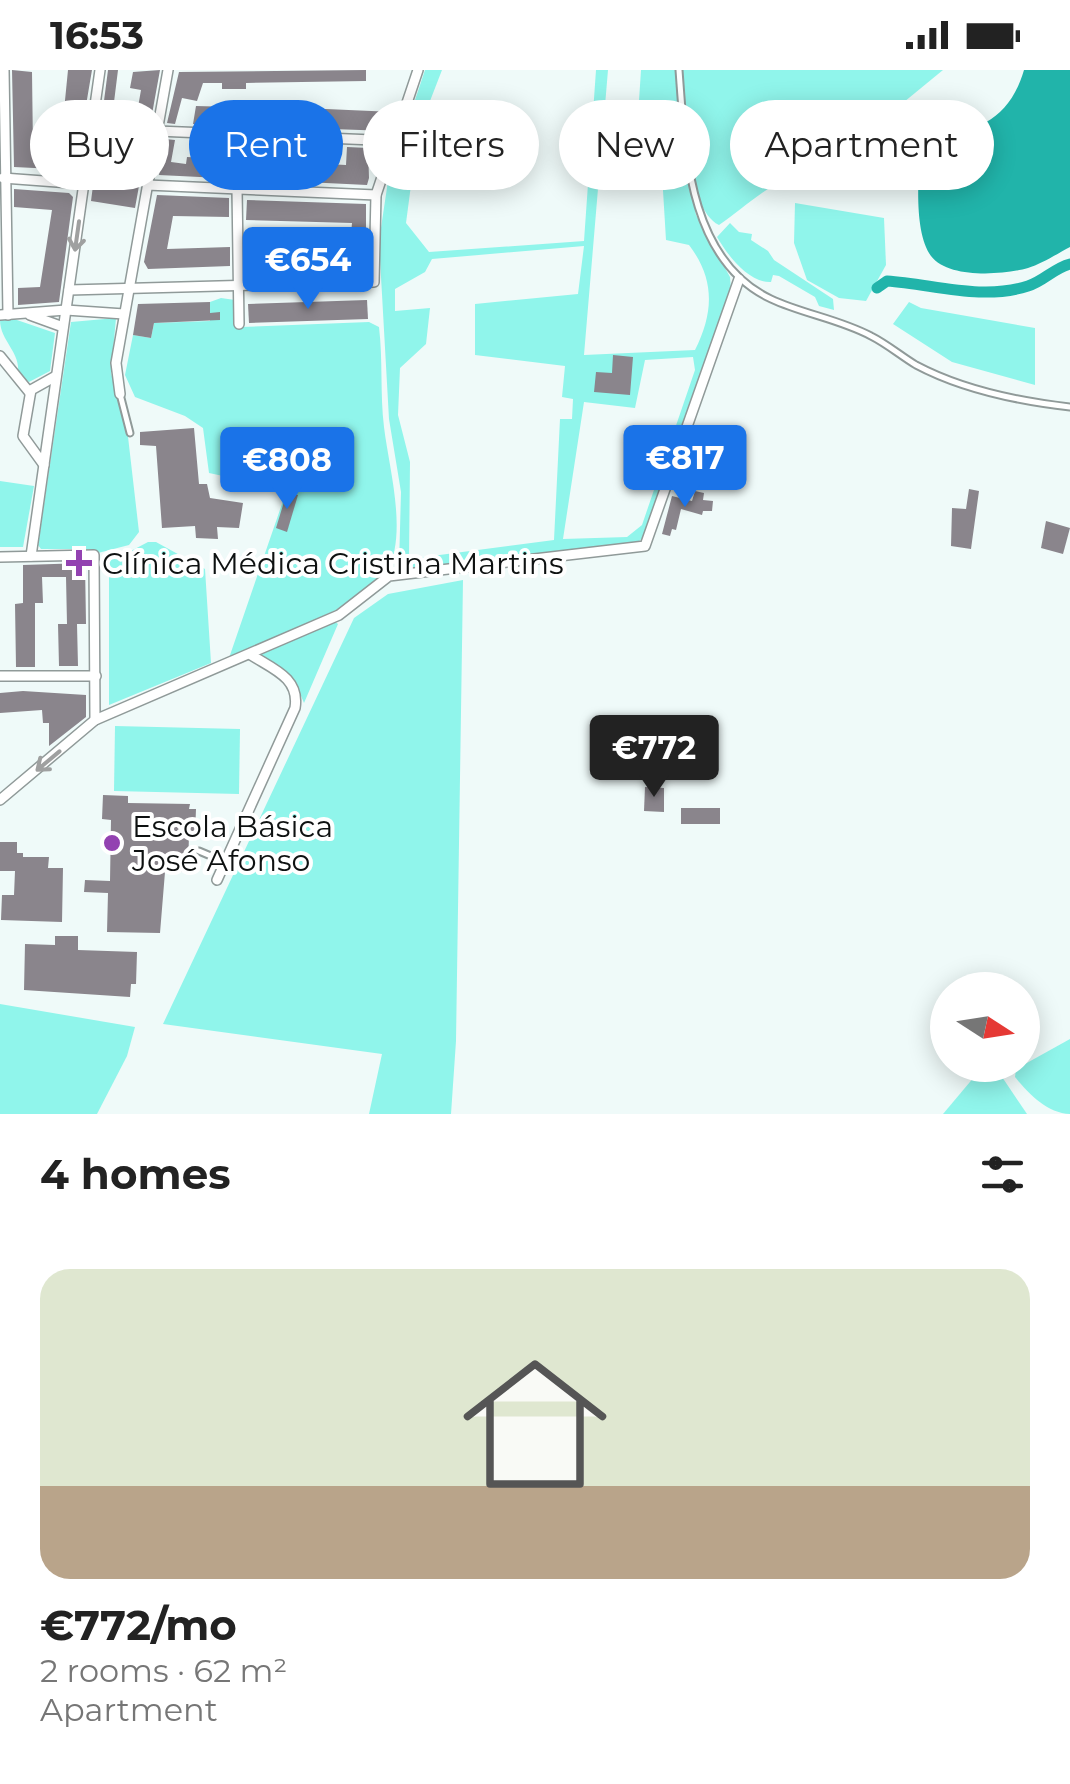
<!DOCTYPE html>
<meta charset="utf-8">
<style>
:root{--surface:#fff;--page:#f6f6f6;--text:#222;--muted:#767676;--line:#e0e0e0;--accent:#1a73e8}
body{margin:0;font-family:Montserrat,sans-serif;background:var(--page);color:var(--text);height:100vh;display:flex;flex-direction:column;font-size:38px;white-space:nowrap}
*{box-sizing:border-box;margin:0}
p{font-size:32px;color:var(--muted)}
.icon{flex:none;width:55px;height:55px;fill:none;stroke:currentColor;stroke-width:2;stroke-linecap:round;stroke-linejoin:round}
.map{position:relative;height:1044px;overflow:hidden}
.details{display:flex;flex-direction:column;background:var(--surface);flex:1}
.details>*{flex:none}
.guide{position:absolute;left:30px;top:30px;width:1010px;height:90px;display:flex;gap:20px}
.needle{width:65px;rotate:102deg}
.controls{position:absolute;left:930px;top:902px;display:grid;gap:20px}
.controls a{display:grid;place-items:center;width:110px;height:110px;border-radius:50%;background:var(--surface);box-shadow:0 5px 25px #0003;font-size:50px}
.price{position:absolute;translate:-50% -85px;padding:0 22px;border-radius:10px;background:var(--accent);color:#fff;font-size:32px;line-height:65px;filter:drop-shadow(0 2px 5px #0008)}
.price::after{content:'';position:absolute;left:50%;top:60px;width:30px;height:22px;margin-left:-15px;background:inherit;clip-path:polygon(0 0,100% 0,50% 100%)}
.price.on{background:#222;color:#fff}
ul{padding:0;list-style:none}
li{display:grid;align-content:center;gap:20px;height:530px;padding:0 40px}
li+li{border-top:2px solid var(--line)}
li span{display:grid;place-items:center;height:310px;border-radius:30px;color:#555}
li>.icon{margin-inline-start:auto}
span .icon{width:180px;height:180px;fill:#fffc;stroke-width:1}
li b{font-size:42px}
h2{display:flex;justify-content:space-between;align-items:center;height:120px;padding:0 40px;font-size:42px}
.tag{padding:0 35px;border-radius:45px;background:var(--surface);box-shadow:0 5px 25px #0003;font-size:35px;line-height:90px}
.tag.on{background:var(--accent);color:#fff}
.status{display:flex;justify-content:space-between;align-items:center;height:70px;padding:0 50px;background:var(--surface);direction:ltr}
.status svg{height:28px;fill:currentColor}
.map>svg:first-child{display:block}
.green{fill:#90f5eb;fill-rule:evenodd}
.water{fill:#21b4aa}
.lines{fill:none;stroke-linecap:round;stroke-linejoin:round}
.canal{stroke:#21b4aa;stroke-width:11}
.building{fill:#8a858c}
.lane-casing{stroke:#909a99;stroke-width:9}
.street-casing{stroke:#909a99;stroke-width:12}
.lane{stroke:#fff;stroke-width:5}
.street{stroke:#fff;stroke-width:9}
.oneway{stroke:#9fa0a0}
.poi-dot{fill:#9342b1;stroke:#fff;stroke-width:4}
.labels{text-anchor:middle;dominant-baseline:central;stroke-width:8;stroke-linejoin:round;paint-order:stroke}
.poi-label{font-size:30px;fill:#0e1111;stroke:#fff;text-anchor:start}
</style>
<div class="status"><b>16:53</b><svg viewBox="0 0 49 12"><path d="M0 12V9h3v3zM5 12V6h3v6zM10 12V3h3v9zM15 12V0h3v12zM26 1h20v11H26zM47 4h2v5h-2z"/></svg></div>
<div class="map">
<svg width="1070" height="1044" viewBox="0 0 1070 1044">
<rect width="100%" height="100%" fill="#effaf9"/>
<g class="green">
<path d="M425,0h17l-24,62 -12,91 23,29 155,-11 12,-171h12l-24,285 111,-5c19,-38 20,-71 -6,-105l-23,-5 -4,-66 27,3 7,38 34,62 1,13 -87,247 -11,9 -226,24 -8,-4 2,-74 -12,-73 -10,-178 9,-60zM584,176l-6,48 -103,10v51l90,11 -3,31 11,2 -1,20h-12l-6,121 -145,19 1,-97 -12,-47 2,-47 26,-24 4,-36 -35,3v-22l30,-17 7,-13zM693,287l2,13 -53,155 -15,12 -64,2 21,-137 51,6 10,-48z"/>
<path d="M641,0h34l10,87c-17,4 -25,1 -39,-10v-28l-8,-3z"/>
<path d="M683,0h260l-39,32 -41,19 -55,51c-32,4 -62,35 -89,53 -34,-17 -36,-120 -36,-155z"/>
<polygon points="795,133 884,148 886,195 866,231 839,228 807,210 794,173"/>
<path d="M730,153l9,9 13,2 -1,6 17,11 6,9 59,39 1,11 -15,-4 -4,-9 -36,-21 -6,-1 -2,7c-22,1 -43,-26 -54,-45z"/>
<path d="M221,228l14,2 6,27 128,-5 10,5c4,33 1,67 5,100 5,42 24,106 3,145l-51,38 -107,48 65,-189 -28,3 -10,11 -47,-10 -6,-45 -18,-12 -50,-19 -10,-22 8,-40 18,3 3,-15 56,-2v-19z"/>
<polygon points="909,232 921,238 1035,258 1035,315 952,292 893,254"/>
<polygon points="116,248 111,303 127,358 139,462 129,475 98,483 91,479 41,479 38,475 71,252"/>
<path d="M14,249l41,14 -5,38 -21,11 -11,-8c3,-22 -18,-33 -18,-54z"/>
<polygon points="0,411 34,416 23,477 0,477"/>
<polygon points="148,472 156,472 205,499 211,593 109,635 109,487 129,482"/>
<polygon points="463,510 456,971 451,1044 369,1044 382,984 163,954 354,548 388,524"/>
<polygon points="333,550 338,554 304,633 294,609 260,585"/>
<polygon points="115,656 240,659 239,724 114,721"/>
<polygon points="0,934 135,957 127,986 97,1044 0,1044"/>
<path d="M1070,969v75c-23,-1 -41,-20 -55,-37l1,-8z"/>
<polygon points="994,995 1027,1044 943,1044 980,1000"/>
</g>
<path class="water" d="M1024,0h46v177c-13,7 -29,17 -42,21 -24,7 -80,11 -97,-12 -18,-24 -13,-87 -9,-115l8,-8c47,2 80,-15 94,-63z"/>
<g class="lines">
<path class="canal" d="M877,218l10,-7c46,3 95,20 141,5 16,-5 26,-18 42,-22"/>
</g>
<g class="building">
<polygon points="12,0 32,2 33,79 60,81 68,0 92,0 75,100 14,97"/>
<polygon points="108,0 118,0 112,48 120,49 113,98 127,100 141,20 130,18 133,2 160,0 135,138 91,131"/>
<polygon points="366,0 366,11 246,13 246,19 222,19 222,13 203,13 197,31 182,28 175,54 167,53 179,2"/>
<polygon points="196,36 233,37 233,42 252,43 251,47 303,49 303,38 394,42 394,47 389,61 193,54"/>
<polygon points="165,69 175,70 171,92 186,94 187,87 346,95 347,77 368,78 369,108 367,115 159,105"/>
<polygon points="14,119 69,123 73,127 59,232 18,235 18,218 40,217 52,140 14,137"/>
<polygon points="157,125 229,128 229,147 173,146 167,179 230,177 230,196 148,199 144,192"/>
<polygon points="247,130 366,134 366,194 247,196 247,176 350,175 352,153 246,150"/>
<polygon points="367,230 368,249 249,253 248,234"/>
<polygon points="210,232 210,243 220,242 220,250 154,253 151,268 133,265 138,234"/>
<polygon points="613,285 633,287 630,325 594,322 596,302 612,303"/>
<polygon points="194,358 199,414 207,414 210,428 243,433 239,458 217,457 218,469 196,468 195,456 162,458 156,376 140,375 140,362"/>
<polygon points="969,419 979,421 971,479 951,476 952,438 966,439"/>
<polygon points="695,421 704,423 703,430 713,431 712,441 703,441 702,445 681,439 676,460 672,459 670,466 662,464 672,426 692,431"/>
<polygon points="287,422 298,425 287,462 276,458"/>
<polygon points="1046,451 1070,458 1063,484 1041,478"/>
<polygon points="85,493 86,554 77,554 78,596 59,596 58,554 67,554 66,507 42,507 43,533 35,533 35,597 16,597 15,534 23,533 23,495"/>
<polygon points="23,621 86,625 86,647 49,676 49,653 43,653 42,640 0,643 0,623"/>
<polygon points="645,717 664,718 664,742 644,741"/>
<polygon points="103,725 128,726 128,733 190,734 189,739 196,739 195,765 189,764 188,802 165,802 160,863 107,862 108,823 84,822 85,810 110,811 111,750 102,749"/>
<rect x="681" y="738" width="39" height="16"/>
<polygon points="0,772 17,772 17,783 23,783 23,787 49,787 48,798 63,798 62,852 1,850 2,825 14,825 15,801 0,801"/>
<polygon points="55,866 78,866 78,880 137,882 136,914 131,914 130,927 24,920 25,874 55,875"/>
</g>
<g class="lines">
<g class="lane-casing">
<g id="lane">
<path d="M679,0c6,79 9,190 92,229 32,15 68,20 100,37 16,8 30,20 45,29 47,25 101,36 154,42"/>
<polyline points="120,324 130,363"/>
<polyline points="199,781 225,792"/>
</g>
</g>
<g class="street-casing">
<g id="street">
<polyline points="4,0 8,245"/>
<polyline points="157,61 397,71"/>
<polyline points="3,108 84,114"/>
<polyline points="147,115 376,125"/>
<polyline points="237,119 239,254"/>
<polyline points="69,220 374,212 376,125 418,0"/>
<polyline points="0,245 66,240 124,244"/>
<polyline points="30,245 63,257"/>
<polyline points="0,286 30,323"/>
<polyline points="120,324 116,293 168,0"/>
<polyline points="44,395 23,366 31,320 56,306"/>
<polyline points="31,486 100,0"/>
<polyline points="0,487 94,485 95,650"/>
<polyline points="0,606 96,606"/>
<polyline points="0,730 95,650 339,545 389,506 645,476 739,209"/>
<path d="M217,810l78,-172c5,-30 -22,-39 -44,-53"/>
</g>
</g>
<use href="#lane" class="lane"/>
<use href="#street" class="street"/>
</g>
<defs><path id="oneway-shaft" d="M-6 0H5M1.5-3L5.5 0L1.5 3" fill="none" stroke-width="1.6" stroke-linecap="round" stroke-linejoin="round" transform="scale(2.5)"/></defs>
<g class="oneway">
<use href="#oneway-shaft" transform="translate(77 166) rotate(98)"/>
<use href="#oneway-shaft" transform="translate(48 691) rotate(140)"/>
</g>
<g class="poi-dot">
<path d="M74 478h10v10h10v10h-10v10h-10v-10h-10v-10h10z"/>
<circle cx="112" cy="773" r="10"/>
</g>
<g class="labels">
<g class="poi-label">
<text x="102" y="493">Clínica Médica Cristina Martins</text>
<text x="132" y="756">Escola Básica<tspan x="132" dy="34">José Afonso</tspan></text>
</g>
</g>
</svg>
<div class="controls">
<a><svg class="needle" viewBox="-14 -14 28 28"><path d="M0-13l5 13h-10z" fill="#e53935"/><path d="M0 13l5-13h-10z" fill="#767676"/></svg></a>
</div>
<b class="price" style="left:308px;top:242px">€654</b>
<b class="price" style="left:685px;top:440px">€817</b>
<b class="price" style="left:287px;top:442px">€808</b>
<b class="price on" style="left:654px;top:730px">€772</b>
<div class="guide">
<a class="tag">Buy</a>
<a class="tag on">Rent</a>
<a class="tag">Filters</a>
<a class="tag">New</a>
<a class="tag">Apartment</a>
</div>
</div>
<section class="details">
<h2>4 homes<svg class="icon" aria-label="filters" viewBox="0 0 24 24"><path d="M4 7h16M4 17h16"/><circle cx="9" cy="7" r="2"/><circle cx="15" cy="17" r="2"/></svg></h2>
<ul>
<li><span style="background:linear-gradient(#dfe7d0 70%,#b9a48a 0)"><svg class="icon" aria-label="home" viewBox="0 0 24 24"><path d="M3 11l9-7 9 7M6 9v11h12V9"/></svg></span><div><b>€772/mo</b><p>2 rooms · 62 m²</p><p>Apartment</p></div></li>
</ul>
</section>
